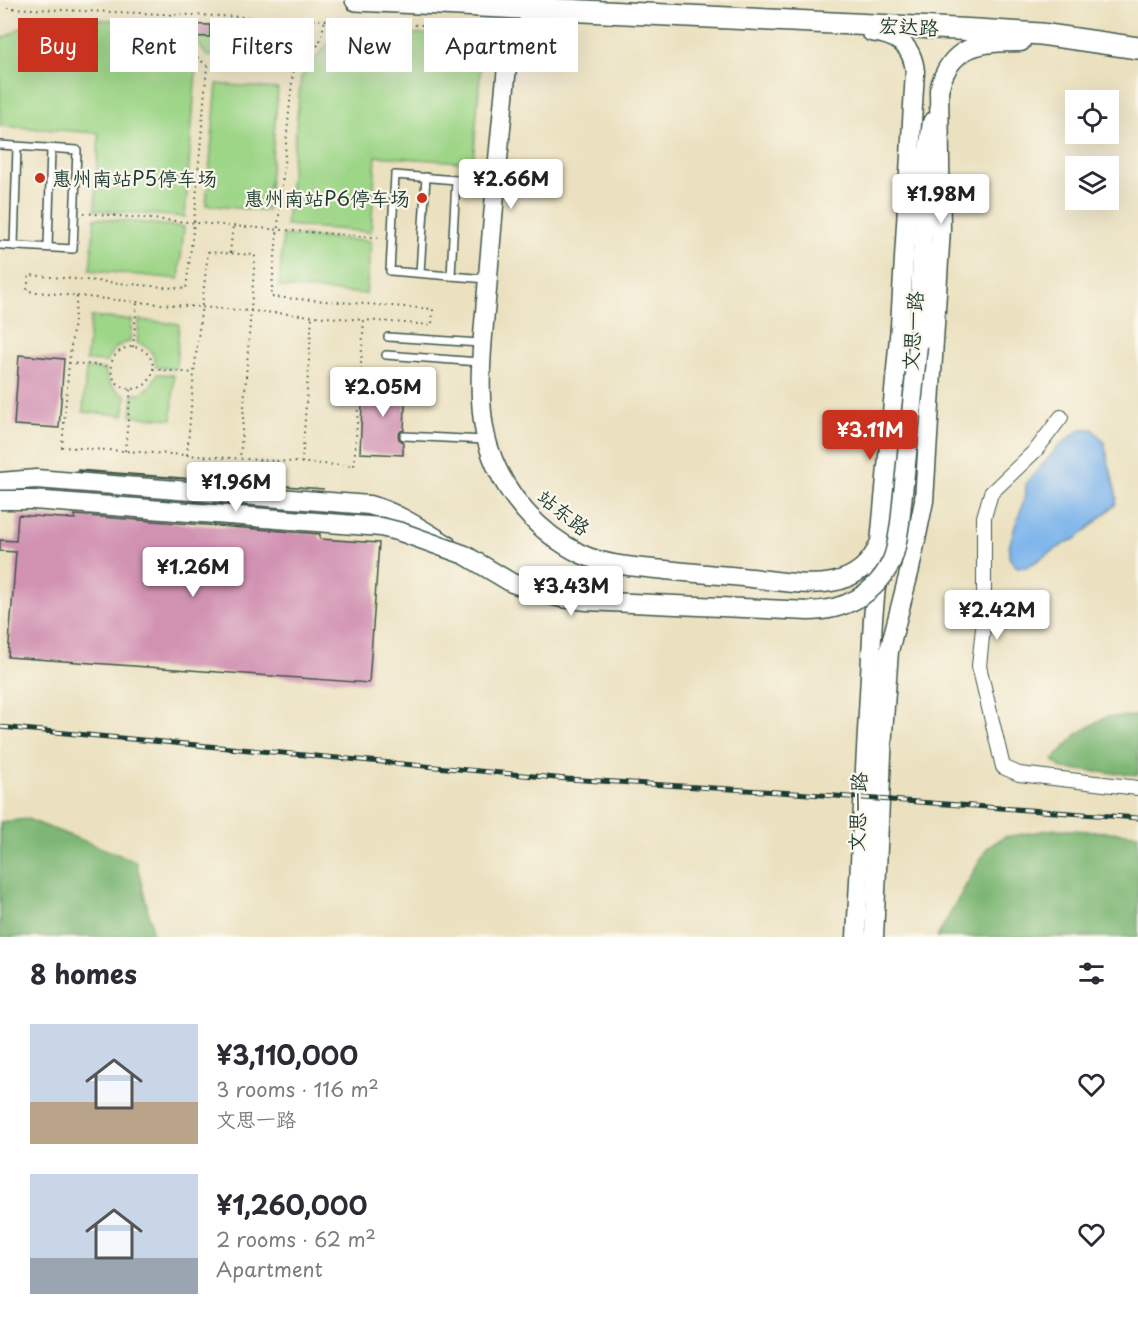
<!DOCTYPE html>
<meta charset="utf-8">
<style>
:root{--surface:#fff;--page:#f7f7f7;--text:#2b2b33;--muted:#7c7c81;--accent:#c8321e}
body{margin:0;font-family:"Playpen Sans","LXGW WenKai TC",sans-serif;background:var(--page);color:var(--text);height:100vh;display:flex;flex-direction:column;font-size:22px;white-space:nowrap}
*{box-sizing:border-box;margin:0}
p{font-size:20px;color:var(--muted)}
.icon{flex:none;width:33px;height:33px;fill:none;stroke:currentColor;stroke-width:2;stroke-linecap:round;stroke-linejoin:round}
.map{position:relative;height:937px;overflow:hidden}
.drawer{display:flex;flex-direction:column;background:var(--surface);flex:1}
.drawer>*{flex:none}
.hud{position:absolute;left:18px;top:18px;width:600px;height:54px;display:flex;gap:12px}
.buttons{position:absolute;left:1065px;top:90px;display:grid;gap:12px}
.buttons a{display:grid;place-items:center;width:54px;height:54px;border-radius:0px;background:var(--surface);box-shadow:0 6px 24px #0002;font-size:30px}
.price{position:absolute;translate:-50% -51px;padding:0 14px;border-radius:6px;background:#fff;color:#222;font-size:20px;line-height:39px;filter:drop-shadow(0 2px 3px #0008)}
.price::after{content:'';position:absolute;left:50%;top:36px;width:18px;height:14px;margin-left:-9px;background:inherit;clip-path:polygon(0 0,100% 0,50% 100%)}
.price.current{background:var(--accent);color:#fff}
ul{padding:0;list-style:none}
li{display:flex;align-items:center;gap:18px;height:150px;padding:0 30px}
li span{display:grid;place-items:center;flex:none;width:168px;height:120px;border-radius:0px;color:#555}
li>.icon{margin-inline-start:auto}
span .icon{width:72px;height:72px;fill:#fffc;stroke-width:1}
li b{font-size:26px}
h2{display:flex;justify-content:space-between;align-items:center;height:72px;padding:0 30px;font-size:26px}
.tag{padding:0 21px;border-radius:0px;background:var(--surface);box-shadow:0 6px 24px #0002;font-size:21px;line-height:54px}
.tag.current{background:var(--accent);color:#fff}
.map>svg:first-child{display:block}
.green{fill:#9ed688;stroke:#5e8a5e;stroke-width:1.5}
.forest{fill:#7eb774;stroke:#4e7a54;stroke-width:1.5}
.water{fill:#7ab3eb;stroke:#4c7890;stroke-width:1.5}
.building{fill:#d192b2}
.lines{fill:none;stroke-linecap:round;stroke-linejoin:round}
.lane-casing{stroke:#3e5649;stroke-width:10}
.street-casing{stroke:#3e5649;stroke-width:16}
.secondary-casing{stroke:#3e5649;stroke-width:21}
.primary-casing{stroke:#3e5649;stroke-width:24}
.path{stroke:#3e5649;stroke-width:2;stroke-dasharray:1.5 4.5;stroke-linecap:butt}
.lane{stroke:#fff;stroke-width:7}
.street{stroke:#fff;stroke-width:14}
.secondary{stroke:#fff;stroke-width:18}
.primary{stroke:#fff;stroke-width:21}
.rail-casing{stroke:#1f3d34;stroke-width:5}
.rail{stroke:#fbf7ec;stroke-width:3;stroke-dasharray:9;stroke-linecap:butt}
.secondary-bridge-casing{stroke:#3e5649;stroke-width:21;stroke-linecap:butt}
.secondary-bridge{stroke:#fff;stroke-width:18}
.poi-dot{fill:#c8321e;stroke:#fbf7ec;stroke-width:2}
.labels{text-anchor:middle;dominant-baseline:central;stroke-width:4.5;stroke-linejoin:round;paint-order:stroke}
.street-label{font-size:20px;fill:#1f3d34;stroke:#fbf7ec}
.poi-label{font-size:20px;fill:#1f3d34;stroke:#fbf7ec;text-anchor:start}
</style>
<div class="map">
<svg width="1138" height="937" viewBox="0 0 1138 937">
<rect width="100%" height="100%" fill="#fbf7ec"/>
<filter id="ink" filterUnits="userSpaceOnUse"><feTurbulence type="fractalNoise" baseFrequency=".0167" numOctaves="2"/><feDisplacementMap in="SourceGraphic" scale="12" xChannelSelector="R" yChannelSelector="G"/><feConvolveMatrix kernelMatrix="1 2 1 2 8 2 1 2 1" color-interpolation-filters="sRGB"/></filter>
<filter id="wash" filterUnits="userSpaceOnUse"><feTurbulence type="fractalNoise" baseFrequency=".008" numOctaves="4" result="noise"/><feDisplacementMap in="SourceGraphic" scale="24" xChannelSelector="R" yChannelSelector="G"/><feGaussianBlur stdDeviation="1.35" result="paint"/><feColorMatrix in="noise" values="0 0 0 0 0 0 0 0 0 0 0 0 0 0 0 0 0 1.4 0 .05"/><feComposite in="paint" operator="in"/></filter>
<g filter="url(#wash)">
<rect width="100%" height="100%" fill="#ebe1c0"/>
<g class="green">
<polygon points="40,17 155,22 196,71 185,217 95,210 99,133 0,126 0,40"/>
<polygon points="210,25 286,29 286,42 309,43 293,61 207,56 193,36 210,37"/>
<polygon points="338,31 444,35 481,63 473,163 376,156 371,232 286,225 301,77"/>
<polygon points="217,84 278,89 267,211 206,205"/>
<polygon points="95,218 184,227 179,279 90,270"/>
<polygon points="283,235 371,241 366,294 279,287"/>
<path d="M91,317l41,3 -2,22c-13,2 -19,9 -23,20l-21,-1z"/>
<path d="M139,320l40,4 -3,45 -20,-2c-1,-12 -7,-22 -19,-24z"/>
<path d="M86,368l19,2c2,12 9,21 21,25l-2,20 -41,-3z"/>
<path d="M157,374l17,1 -2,44 -41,-3 2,-21c12,-2 20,-10 24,-21z"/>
</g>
<g class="forest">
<polygon points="1138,716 1138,775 1062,769 1053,760 1077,734 1106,717"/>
<polygon points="27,819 136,861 151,923 152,937 0,937 0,822"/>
<polygon points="1056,829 1138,834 1138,937 937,937 987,848 1004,837"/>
</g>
<path class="water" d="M1081,429h12l11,13 13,56 -2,7 -38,33 -11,5 -39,24h-10c-2,-3 -5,-5 -7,-8 -7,-13 18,-56 16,-76l35,-39z"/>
<g id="blocks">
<g class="building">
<polygon points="179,24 210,25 210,37 178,36"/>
<polygon points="286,29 311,30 311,43 286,42"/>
<polygon points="19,355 64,359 59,428 14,425"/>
<polygon points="363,382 406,384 404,430 401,431 398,435 399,439 403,442 403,455 360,453"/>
<polygon points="78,470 324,489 78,471"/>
<polygon points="18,515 75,519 75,515 320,534 320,539 379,543 369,683 8,657 16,552 0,551 0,540 16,541"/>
</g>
</g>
</g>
<g filter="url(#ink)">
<use href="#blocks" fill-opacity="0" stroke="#3e5649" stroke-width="1.5"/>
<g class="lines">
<g class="lane-casing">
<g id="lane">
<polyline points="0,145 77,150 73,249 0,245"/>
<polyline points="14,246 17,147"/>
<polyline points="48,247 51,149"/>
<polyline points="420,273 426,177"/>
<polyline points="451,276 456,180"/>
<polyline points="487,279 390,271 395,175 456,180 495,185"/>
<polyline points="388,337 480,343"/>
<polyline points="386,355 479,362"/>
<polyline points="404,436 485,440"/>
</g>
</g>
<g class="street-casing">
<polyline id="street" points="1061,417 1036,450 991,493 984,517 984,618 979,666 1003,767 1019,774 1138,788"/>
</g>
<g class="secondary-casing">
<g id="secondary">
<path d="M556,11c-25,5 -42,20 -48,45 -8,78 -15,156 -21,234 -4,48 -13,112 2,158 15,46 49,85 92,106 26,12 56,13 84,16 29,3 58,5 86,8 46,5 106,20 128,-34"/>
<polyline points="918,345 926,165 932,122"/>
<path d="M0,482l36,-3 333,26c30,8 50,23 77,39"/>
<path d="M856,937l17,-318 27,-293 15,-255c-3,-27 -19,-36 -44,-39"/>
<path d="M874,937l9,-204 6,-82 21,-82 14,-68 17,-272 -2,-139c11,-46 42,-48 82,-48"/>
</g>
</g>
<g class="primary-casing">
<polyline id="primary" points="356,0 977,30 1041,34 1138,48"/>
</g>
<g class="path">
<polyline points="7,8 325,20 460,27"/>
<polyline points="171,14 172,30 175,38 207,66 194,223 186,289 29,275 27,291 77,296 69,363 62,447 354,466 364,320 432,325 433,309 271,297 293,72 319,44 321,38 325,20"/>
<polyline points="207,66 293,72"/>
<polyline points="84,213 233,226 383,238"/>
<polyline points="230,253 233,226"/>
<polyline points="77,296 137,302 364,320"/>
<circle cx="132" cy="368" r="21"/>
<polyline points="133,347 137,302"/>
<polyline points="69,363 111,366"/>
<polyline points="153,369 194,373"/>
<polyline points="125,451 131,389"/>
<polyline points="187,455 194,373 208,252 255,255 240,459"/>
<polyline points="302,463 312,316"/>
</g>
<use href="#lane" class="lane"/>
<use href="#street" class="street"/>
<use href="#secondary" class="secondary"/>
<use href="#primary" class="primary"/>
<g class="rail-casing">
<polyline id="rail" points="0,727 567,779 794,793 1138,818"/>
</g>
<use href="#rail" class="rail"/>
<g class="secondary-bridge-casing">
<path id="secondary-bridge" d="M0,500h33l348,27 20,5 64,23 47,28 26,9 24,6 25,3 221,10c36,0 69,-17 84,-51 5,-12 6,-25 8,-37l18,-178"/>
</g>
<use href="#secondary-bridge" class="secondary-bridge"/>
</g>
</g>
<g class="poi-dot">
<circle cx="40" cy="178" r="6"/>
<circle cx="422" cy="198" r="6"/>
</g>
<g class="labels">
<g class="street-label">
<text transform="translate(909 26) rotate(3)">宏达路</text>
<text transform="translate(912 331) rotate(-86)">文思一路</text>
<text transform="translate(564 512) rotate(38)">站东路</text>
<text transform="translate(857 812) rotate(-88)">文思一路</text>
</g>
<g class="poi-label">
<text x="52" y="178">惠州南站P5停车场</text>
<text x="410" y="198" text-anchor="end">惠州南站P6停车场</text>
</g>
</g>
</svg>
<div class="buttons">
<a><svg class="icon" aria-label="locate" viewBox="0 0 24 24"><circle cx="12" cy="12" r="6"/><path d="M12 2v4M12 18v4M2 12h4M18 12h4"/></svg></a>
<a><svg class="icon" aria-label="layers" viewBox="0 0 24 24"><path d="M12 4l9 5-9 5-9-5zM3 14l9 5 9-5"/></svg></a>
</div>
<b class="price" style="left:511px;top:210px">¥2.66M</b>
<b class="price" style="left:941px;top:225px">¥1.98M</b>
<b class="price" style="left:383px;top:418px">¥2.05M</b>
<b class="price current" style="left:870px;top:461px">¥3.11M</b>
<b class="price" style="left:236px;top:513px">¥1.96M</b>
<b class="price" style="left:193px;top:598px">¥1.26M</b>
<b class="price" style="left:571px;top:617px">¥3.43M</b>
<b class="price" style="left:997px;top:641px">¥2.42M</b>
<div class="hud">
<a class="tag current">Buy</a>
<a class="tag">Rent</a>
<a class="tag">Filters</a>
<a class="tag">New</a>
<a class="tag">Apartment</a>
</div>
</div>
<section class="drawer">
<h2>8 homes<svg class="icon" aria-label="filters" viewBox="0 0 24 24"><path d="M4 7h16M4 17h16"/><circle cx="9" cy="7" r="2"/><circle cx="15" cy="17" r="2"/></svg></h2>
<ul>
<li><span style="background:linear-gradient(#c9d6e8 65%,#b9a48a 0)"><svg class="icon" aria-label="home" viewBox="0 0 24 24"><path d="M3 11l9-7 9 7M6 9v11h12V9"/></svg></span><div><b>¥3,110,000</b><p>3 rooms · 116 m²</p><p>文思一路</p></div><svg class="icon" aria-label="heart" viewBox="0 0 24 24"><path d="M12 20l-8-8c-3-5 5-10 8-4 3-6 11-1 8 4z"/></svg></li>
<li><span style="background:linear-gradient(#c9d6e8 70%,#9aa5b1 0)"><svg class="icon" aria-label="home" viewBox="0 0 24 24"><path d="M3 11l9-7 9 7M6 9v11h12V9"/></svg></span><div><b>¥1,260,000</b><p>2 rooms · 62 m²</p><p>Apartment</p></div><svg class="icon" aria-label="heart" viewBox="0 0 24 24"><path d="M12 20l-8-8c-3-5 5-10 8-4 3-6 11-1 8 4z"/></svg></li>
</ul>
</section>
